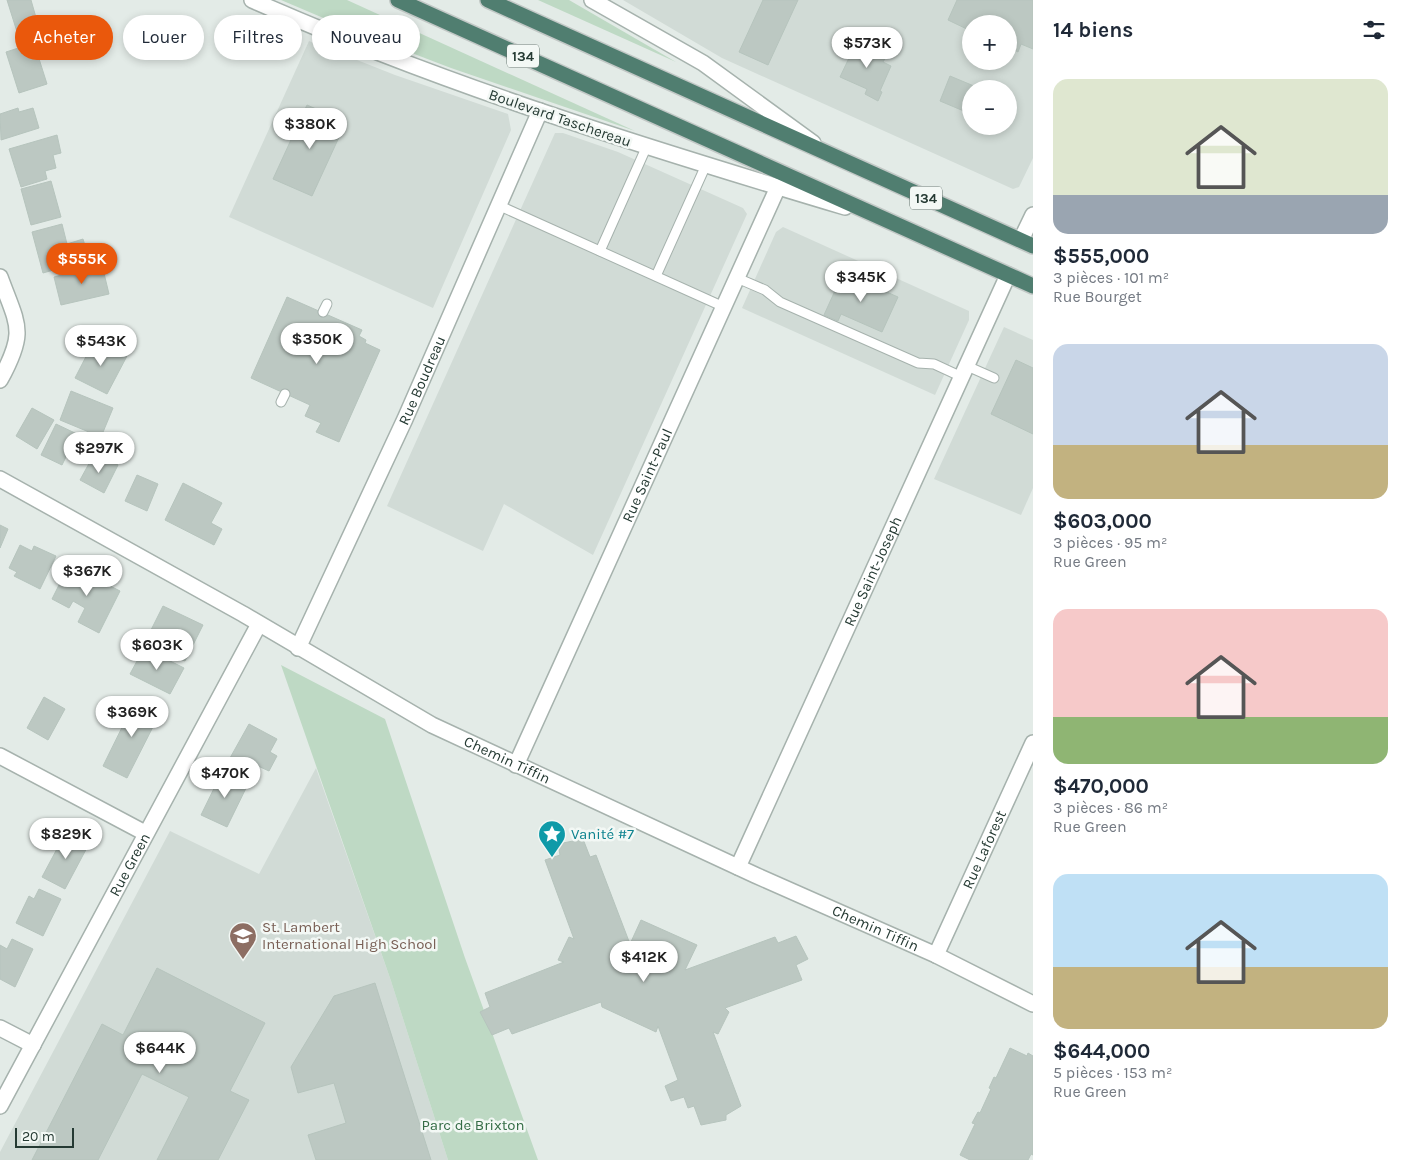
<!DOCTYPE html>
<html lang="fr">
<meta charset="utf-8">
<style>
:root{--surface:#fff;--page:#f2f2f3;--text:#1f2937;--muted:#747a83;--accent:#ea580c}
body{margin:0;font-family:Karla,sans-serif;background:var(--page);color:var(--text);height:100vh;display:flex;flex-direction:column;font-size:19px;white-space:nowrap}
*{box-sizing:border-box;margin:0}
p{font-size:16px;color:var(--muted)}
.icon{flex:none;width:28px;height:28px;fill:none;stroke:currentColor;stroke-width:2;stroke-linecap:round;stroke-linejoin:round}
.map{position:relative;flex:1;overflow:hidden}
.sheet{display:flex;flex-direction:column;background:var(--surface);width:375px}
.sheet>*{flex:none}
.hud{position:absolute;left:15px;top:15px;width:475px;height:45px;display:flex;gap:10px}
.buttons{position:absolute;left:962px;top:15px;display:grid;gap:10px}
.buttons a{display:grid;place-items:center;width:55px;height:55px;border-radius:50%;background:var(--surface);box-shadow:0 2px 8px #0003;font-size:25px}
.scale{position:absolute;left:15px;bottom:12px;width:59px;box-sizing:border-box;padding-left:5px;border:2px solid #253a33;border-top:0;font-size:14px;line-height:18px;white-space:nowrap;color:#253a33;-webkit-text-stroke:4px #f3f8f5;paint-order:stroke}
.price{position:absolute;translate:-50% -42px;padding:0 11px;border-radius:18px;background:#fff;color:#222;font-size:16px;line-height:32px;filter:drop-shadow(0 1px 2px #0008)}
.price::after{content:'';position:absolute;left:50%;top:30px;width:15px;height:11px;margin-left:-8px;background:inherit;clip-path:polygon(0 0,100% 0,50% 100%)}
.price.on{background:var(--accent);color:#fff}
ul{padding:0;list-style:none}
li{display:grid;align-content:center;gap:10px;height:265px;padding:0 20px}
li span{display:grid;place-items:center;height:155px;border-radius:15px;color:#555}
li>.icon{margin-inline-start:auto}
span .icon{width:90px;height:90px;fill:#fffc;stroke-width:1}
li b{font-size:21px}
h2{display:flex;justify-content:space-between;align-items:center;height:60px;padding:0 20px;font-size:21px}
.chip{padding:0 18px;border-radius:22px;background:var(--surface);box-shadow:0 2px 8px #0003;font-size:18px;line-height:45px}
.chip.on{background:var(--accent);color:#fff}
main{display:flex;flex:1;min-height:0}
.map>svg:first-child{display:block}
.built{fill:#d1dbd6;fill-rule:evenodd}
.green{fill:#bed9c4}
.building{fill:#bcc8c2;stroke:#b6c4bd}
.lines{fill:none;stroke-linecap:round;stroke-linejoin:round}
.service-casing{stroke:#a6b2ad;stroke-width:11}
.minor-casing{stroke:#a6b2ad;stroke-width:18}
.tertiary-casing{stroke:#a6b2ad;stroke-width:18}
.trunk-casing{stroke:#c2c8c6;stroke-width:18}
.service{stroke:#fff;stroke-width:9}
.minor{stroke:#fff;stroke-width:15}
.tertiary{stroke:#fff;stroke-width:15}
.trunk{stroke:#507e70;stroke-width:15}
.labels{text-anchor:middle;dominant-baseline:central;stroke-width:5;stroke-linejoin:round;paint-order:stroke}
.shield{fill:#f3f8f5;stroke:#63736d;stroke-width:1}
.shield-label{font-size:14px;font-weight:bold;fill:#253a33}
.street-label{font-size:15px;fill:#253a33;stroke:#f3f8f5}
.culture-label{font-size:15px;fill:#0d838f;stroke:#f3f8f5;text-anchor:start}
.education-label{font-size:15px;fill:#785e54;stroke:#f3f8f5;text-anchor:start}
.park-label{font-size:15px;fill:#346c45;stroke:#f3f8f5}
</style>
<main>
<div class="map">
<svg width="1033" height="1160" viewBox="0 0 1033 1160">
<rect width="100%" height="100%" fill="#e3ebe7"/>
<g class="built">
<path d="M623,0h410v158l-14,29 -6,2 -291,-131zM971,24h38v37h-38zM971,89h38v37h-38z"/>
<polygon points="309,41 395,75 508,114 511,130 433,308 229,217"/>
<polygon points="555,133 563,133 618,152 743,208 747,214 593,555 504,504 483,551 387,506"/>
<polygon points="783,227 969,311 969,320 935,395 742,308 776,232"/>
<polygon points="1004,327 1033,340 1033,488 1021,515 934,479"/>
<polygon points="316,768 391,981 448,1160 0,1160 0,1152 170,831 259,874"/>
</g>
<g class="green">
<polygon points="281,0 347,0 635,131 451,68 354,31"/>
<polygon points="538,0 569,0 676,62"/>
<polygon points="281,665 385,719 465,958 538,1160 448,1160 391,981"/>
</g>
<g class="building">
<polygon points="7,0 31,0 39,28 18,35"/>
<polygon points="763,0 798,0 768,65 739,52"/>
<polygon points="957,0 1033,0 1033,49 1021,44 1018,52 1009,47 1009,24 971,24 971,31 948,20"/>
<polygon points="858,39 888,53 883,62 891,66 880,91 882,92 878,101 865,94 867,89 840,77"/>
<polygon points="34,43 47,84 19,93 6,52"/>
<polygon points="950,76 981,89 971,89 971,114 940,101"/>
<polygon points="307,105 346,122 312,196 273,179"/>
<polygon points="18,108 19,112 33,108 39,128 1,140 0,114"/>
<polygon points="57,135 61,153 53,155 56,168 45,171 47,179 21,187 9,149"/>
<polygon points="51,181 61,217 31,225 21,189"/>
<polygon points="62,224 67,244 83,239 87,252 72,257 74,264 43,273 32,232"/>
<polygon points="102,265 109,294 61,305 54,277"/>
<polygon points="843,273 898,297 882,332 841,314 838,321 824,315"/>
<polygon points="287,297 362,330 359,336 366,340 365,343 380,350 339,442 316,432 321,423 305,416 310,405 251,378"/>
<polygon points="95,339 127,356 107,394 75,378"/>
<polygon points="1016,360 1033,368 1033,434 991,414"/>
<polygon points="71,391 113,408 101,437 60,420"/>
<polygon points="32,408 54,420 37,449 16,436"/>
<polygon points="56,424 77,434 62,465 41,455"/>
<polygon points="92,458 102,464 105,458 118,465 104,493 80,480"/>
<polygon points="137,475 158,484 147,511 125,501"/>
<polygon points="183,483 222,503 211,523 222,529 214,545 165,520"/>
<polygon points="0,525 8,529 0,548"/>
<polygon points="20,545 32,551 34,546 56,556 40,589 14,576 17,572 9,568"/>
<polygon points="69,565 120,591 99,633 78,622 85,608 73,601 69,608 52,599"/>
<polygon points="163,606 203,625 185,661 155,647 161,635 151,630"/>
<polygon points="144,648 184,668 170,694 130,674"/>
<polygon points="44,697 65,709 48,740 27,728"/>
<polygon points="136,699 161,711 127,778 103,766"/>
<polygon points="249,724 277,739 270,752 277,756 269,771 258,766 255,772 230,758"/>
<polygon points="223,770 249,782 227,827 201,815"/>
<polygon points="67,830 90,842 65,889 42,877"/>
<polygon points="583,839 590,857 596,855 630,944 641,920 697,945 685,970 775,937 778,943 796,936 808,959 796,965 802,980 725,1008 729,1012 718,1034 713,1032 741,1106 726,1115 726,1120 701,1125 694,1106 688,1108 684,1097 671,1101 665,1086 678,1080 658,1026 656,1032 602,1007 601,1002 512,1034 509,1028 492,1035 480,1012 490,1007 485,993 564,962 558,960 569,937 574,939 545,860 560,855 558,844"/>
<polygon points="39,889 61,899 43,936 16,923 29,896 34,899"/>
<polygon points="12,939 33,949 15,987 0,979 0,945 7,949"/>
<polygon points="157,968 265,1023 230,1091 249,1100 218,1160 157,1160 189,1097 142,1074 98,1160 32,1160 102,1024 123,1035"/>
<polygon points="375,983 431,1160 316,1160 308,1135 346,1123 334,1083 298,1093 291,1067 334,996"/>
<polygon points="1010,1048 1027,1056 1028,1053 1033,1056 1033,1155 1031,1154 1028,1160 970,1160 960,1155 975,1124 972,1123 978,1112 980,1113 991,1089 989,1088 994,1077 996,1078"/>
</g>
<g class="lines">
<g class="service-casing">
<g id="service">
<polyline points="500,206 724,307"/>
<polyline points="600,251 646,148"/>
<polyline points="656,276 706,165"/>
<polyline points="737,278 765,290 780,302 918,363 934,364 962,377"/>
<polyline points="323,312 327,304"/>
<polyline points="967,366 994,378"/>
<polyline points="281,402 285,394"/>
</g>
</g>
<g class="minor-casing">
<g id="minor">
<path d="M0,277c18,49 27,54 0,103"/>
<path id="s1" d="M298,648l107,-229 135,-308"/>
<polyline points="0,756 145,833"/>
<path id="s2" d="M516,765l262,-578"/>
<path id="s3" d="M738,867l270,-592"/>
<path id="s4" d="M936,955l97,-212"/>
<polyline points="0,1028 33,1045"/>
<path id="s5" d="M0,1106l259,-482"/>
</g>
</g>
<g class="tertiary-casing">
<g id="tertiary">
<path d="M252,0c192,85 392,147 593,207"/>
<polyline points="592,0 703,63 813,143"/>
<polyline points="1021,240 1033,215"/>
<path id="s6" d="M0,479l243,135 189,111 323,150 181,80 97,49"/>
</g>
</g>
<g class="trunk-casing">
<g id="trunk">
<polyline points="398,0 1033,286"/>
<polyline points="488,0 1033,246"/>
</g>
</g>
<use href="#service" class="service"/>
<use href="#minor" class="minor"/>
<use href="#tertiary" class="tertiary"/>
<use href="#trunk" class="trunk"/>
</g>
<defs>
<g id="sight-pin" transform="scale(1.4375)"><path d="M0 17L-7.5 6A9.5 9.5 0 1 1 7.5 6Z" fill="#0f9aa8" stroke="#f3f8f5"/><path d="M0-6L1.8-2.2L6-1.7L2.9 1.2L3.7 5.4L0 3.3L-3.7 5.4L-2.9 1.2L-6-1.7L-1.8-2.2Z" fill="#fff"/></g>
<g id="school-pin" transform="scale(1.4375)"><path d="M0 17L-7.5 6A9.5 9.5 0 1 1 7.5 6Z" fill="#8d6e63" stroke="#f3f8f5"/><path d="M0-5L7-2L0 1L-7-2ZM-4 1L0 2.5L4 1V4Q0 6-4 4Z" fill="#fff"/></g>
</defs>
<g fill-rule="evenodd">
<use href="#sight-pin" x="552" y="834"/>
<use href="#school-pin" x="243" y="936"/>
</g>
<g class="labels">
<g class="shield">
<rect x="507" y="44.5" width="32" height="23" rx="4"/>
<rect x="910" y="186.5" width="32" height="23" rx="4"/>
</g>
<g class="shield-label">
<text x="523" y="56">134</text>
<text x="926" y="198">134</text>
</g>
<g class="street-label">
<text transform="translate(560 118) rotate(19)">Boulevard Taschereau</text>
<text stroke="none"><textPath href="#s1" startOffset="295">Rue Boudreau</textPath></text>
<text stroke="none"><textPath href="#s2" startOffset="318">Rue Saint-Paul</textPath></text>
<text stroke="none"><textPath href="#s3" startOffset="325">Rue Saint-Joseph</textPath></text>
<text stroke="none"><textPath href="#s6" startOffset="580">Chemin Tiffin</textPath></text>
<text stroke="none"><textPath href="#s4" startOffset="116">Rue Laforest</textPath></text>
<text stroke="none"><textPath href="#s5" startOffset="274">Rue Green</textPath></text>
<text stroke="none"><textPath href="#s6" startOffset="985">Chemin Tiffin</textPath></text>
</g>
<g class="culture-label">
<text x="571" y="834">Vanité #7</text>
</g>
<g class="education-label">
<text x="262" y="927">St. Lambert<tspan x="262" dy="17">International High School</tspan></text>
</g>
<g class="park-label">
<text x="473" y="1125">Parc de Brixton</text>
</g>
</g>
</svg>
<div class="buttons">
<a>+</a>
<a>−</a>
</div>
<div class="scale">20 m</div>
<b class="price" style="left:867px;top:69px">$573K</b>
<b class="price" style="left:310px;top:150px">$380K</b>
<b class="price on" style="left:82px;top:285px">$555K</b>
<b class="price" style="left:861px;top:303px">$345K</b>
<b class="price" style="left:317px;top:365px">$350K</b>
<b class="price" style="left:101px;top:367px">$543K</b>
<b class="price" style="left:99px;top:474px">$297K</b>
<b class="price" style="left:87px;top:597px">$367K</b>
<b class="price" style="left:157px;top:671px">$603K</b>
<b class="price" style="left:132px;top:738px">$369K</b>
<b class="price" style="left:225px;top:799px">$470K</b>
<b class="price" style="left:66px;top:860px">$829K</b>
<b class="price" style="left:644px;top:983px">$412K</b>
<b class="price" style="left:160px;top:1074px">$644K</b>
<div class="hud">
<a class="chip on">Acheter</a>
<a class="chip">Louer</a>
<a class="chip">Filtres</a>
<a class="chip">Nouveau</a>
</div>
</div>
<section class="sheet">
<h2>14 biens<svg class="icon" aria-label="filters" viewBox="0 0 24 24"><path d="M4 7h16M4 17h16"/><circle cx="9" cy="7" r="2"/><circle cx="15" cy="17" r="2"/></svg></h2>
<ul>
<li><span style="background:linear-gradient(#dfe7d0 75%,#9aa5b1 0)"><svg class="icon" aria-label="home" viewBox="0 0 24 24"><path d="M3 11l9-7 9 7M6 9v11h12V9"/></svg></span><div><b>$555,000</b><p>3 pièces · 101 m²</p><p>Rue Bourget</p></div></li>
<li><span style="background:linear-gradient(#c9d6e8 65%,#c2b280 0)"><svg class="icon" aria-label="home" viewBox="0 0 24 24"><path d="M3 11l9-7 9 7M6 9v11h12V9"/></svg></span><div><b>$603,000</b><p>3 pièces · 95 m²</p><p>Rue Green</p></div></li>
<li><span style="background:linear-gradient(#f6c9c9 70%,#8fb573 0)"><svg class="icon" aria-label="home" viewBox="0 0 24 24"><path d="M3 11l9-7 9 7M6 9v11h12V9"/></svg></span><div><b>$470,000</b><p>3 pièces · 86 m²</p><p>Rue Green</p></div></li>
<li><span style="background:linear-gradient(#bfe0f5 60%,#c2b280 0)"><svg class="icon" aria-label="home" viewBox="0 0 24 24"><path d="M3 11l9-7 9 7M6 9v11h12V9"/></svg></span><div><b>$644,000</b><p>5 pièces · 153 m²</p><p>Rue Green</p></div></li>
</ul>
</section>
</main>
